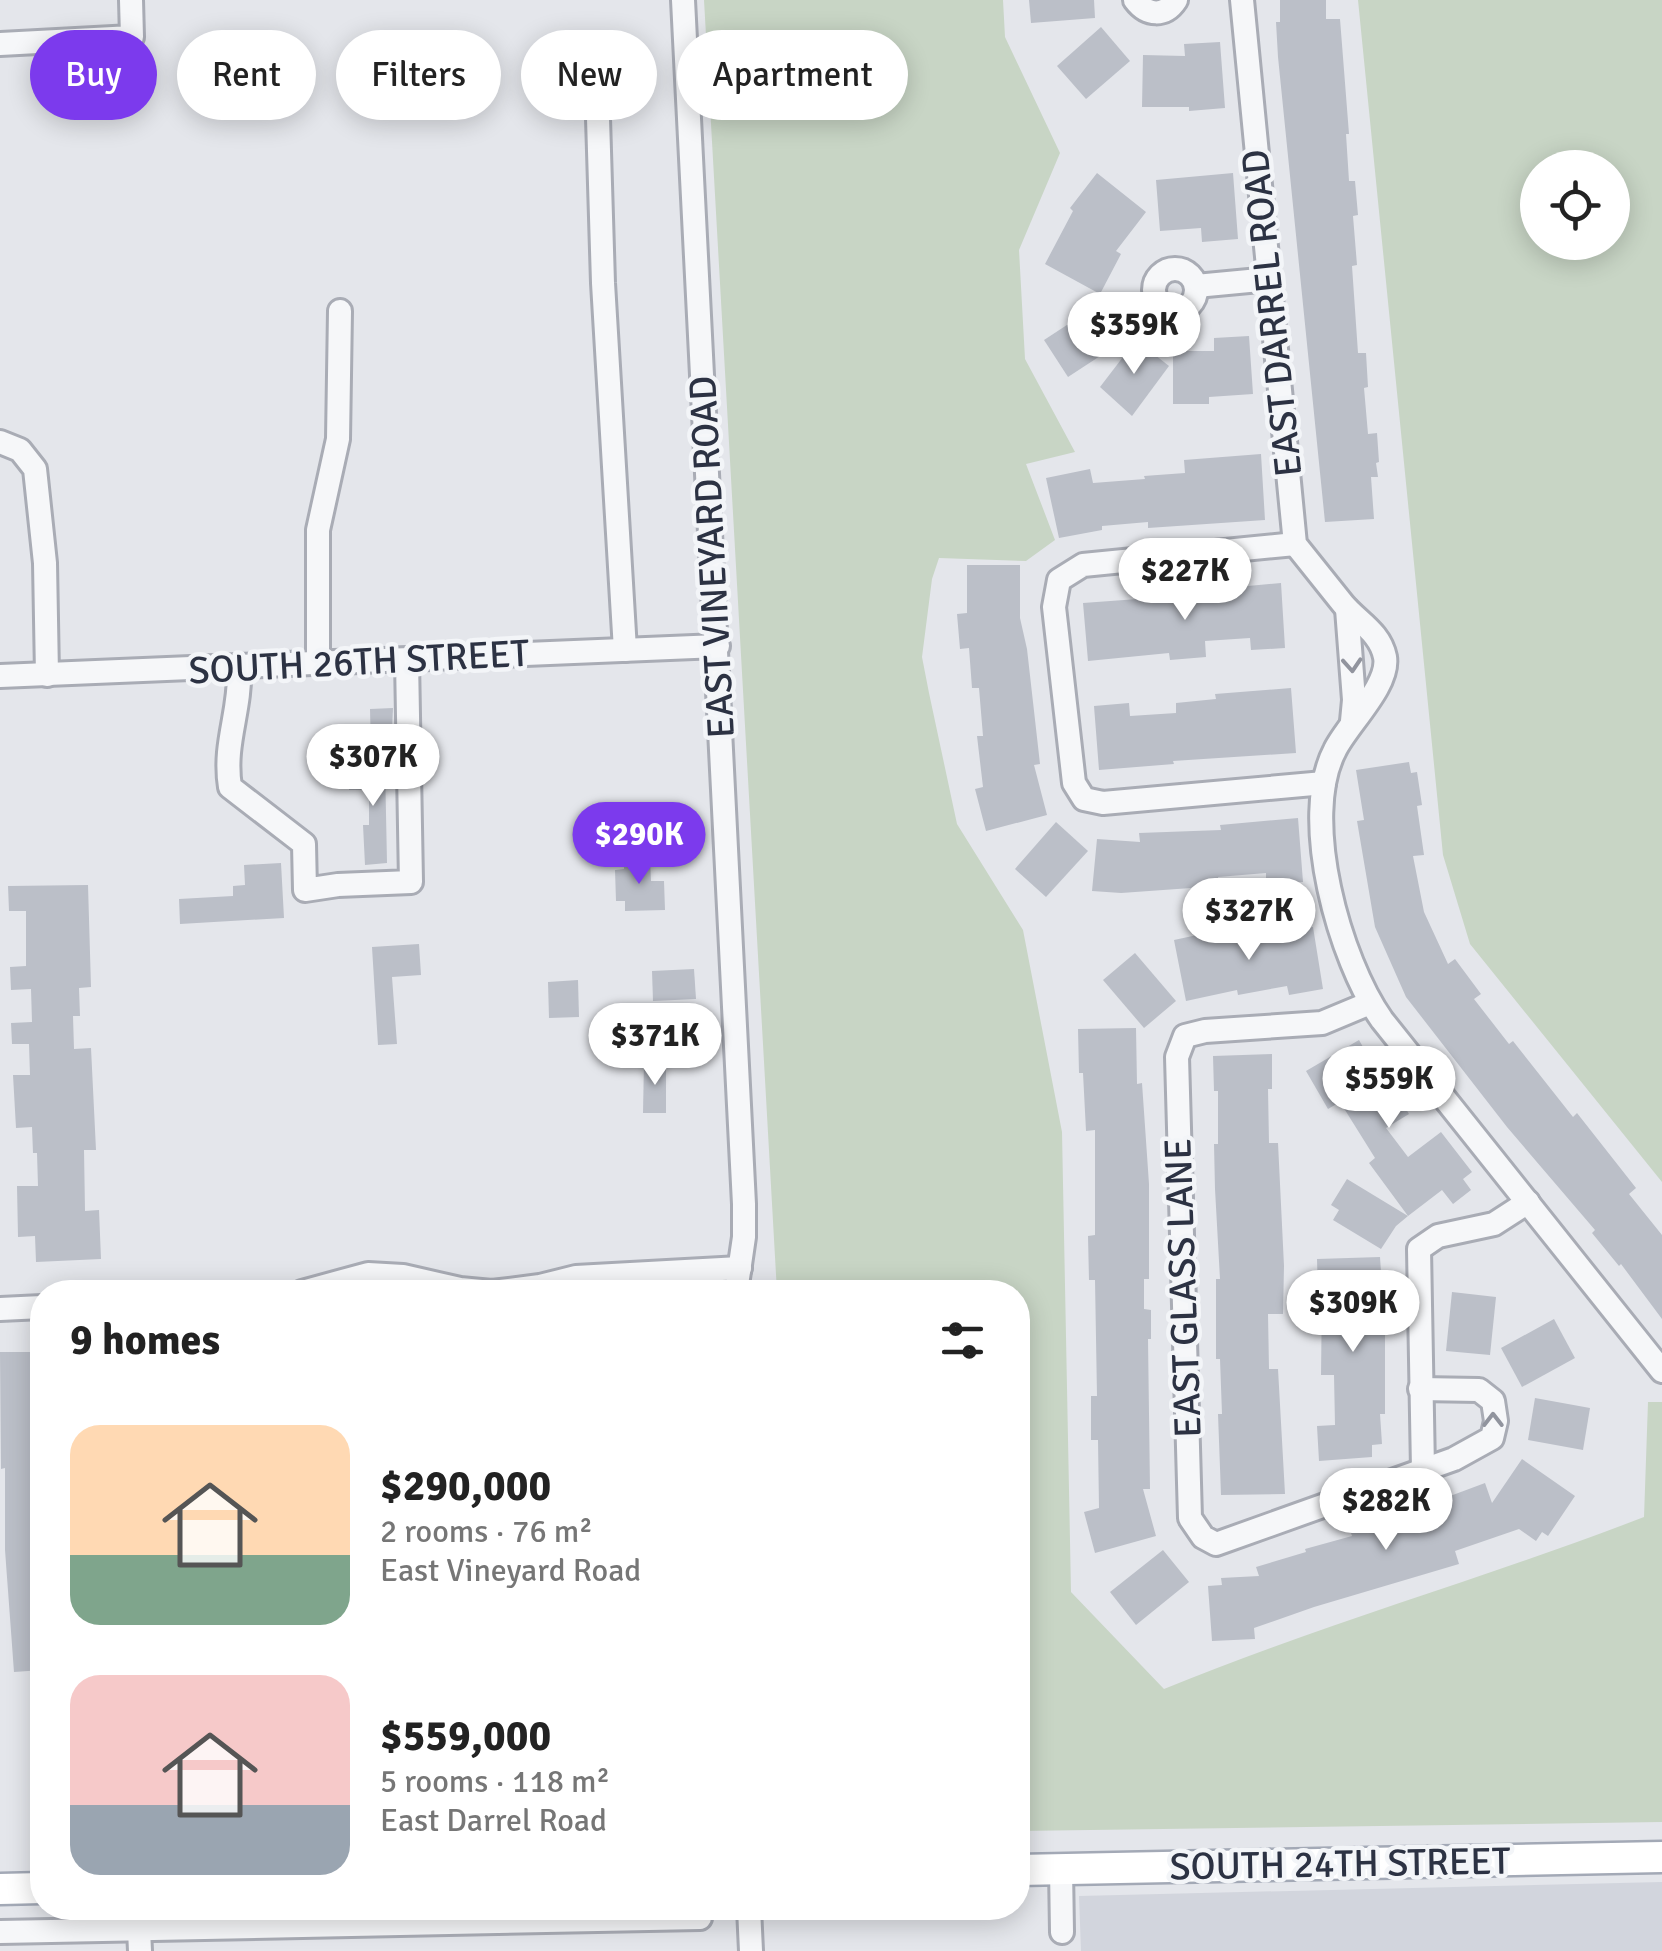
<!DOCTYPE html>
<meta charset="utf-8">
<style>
:root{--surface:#fff;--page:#f6f6f6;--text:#222;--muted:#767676;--accent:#7c3aed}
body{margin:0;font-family:Signika,sans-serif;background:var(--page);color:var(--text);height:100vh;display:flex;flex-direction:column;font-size:38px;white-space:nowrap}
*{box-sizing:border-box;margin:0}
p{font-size:32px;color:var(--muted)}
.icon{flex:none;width:55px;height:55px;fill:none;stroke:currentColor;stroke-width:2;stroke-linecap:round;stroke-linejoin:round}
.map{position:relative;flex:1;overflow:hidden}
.details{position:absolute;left:30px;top:1280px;width:1000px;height:640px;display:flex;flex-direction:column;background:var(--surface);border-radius:40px;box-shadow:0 5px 25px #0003}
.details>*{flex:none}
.hud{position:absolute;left:30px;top:30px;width:1000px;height:90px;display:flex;gap:20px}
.tools{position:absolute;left:1520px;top:150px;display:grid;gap:20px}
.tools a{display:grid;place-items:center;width:110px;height:110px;border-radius:50%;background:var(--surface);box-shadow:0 5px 25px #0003;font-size:50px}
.price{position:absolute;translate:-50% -85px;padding:0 22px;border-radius:35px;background:#fff;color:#222;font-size:32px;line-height:65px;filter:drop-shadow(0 2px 5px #0008)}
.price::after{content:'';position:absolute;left:50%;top:60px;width:30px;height:22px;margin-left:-15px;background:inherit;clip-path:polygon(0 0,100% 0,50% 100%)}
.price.current{background:var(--accent);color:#fff}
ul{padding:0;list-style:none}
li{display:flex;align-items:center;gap:30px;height:250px;padding:0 40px}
li span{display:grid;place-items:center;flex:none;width:280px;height:200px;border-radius:30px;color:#555}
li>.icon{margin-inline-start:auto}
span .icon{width:120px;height:120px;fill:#fffc;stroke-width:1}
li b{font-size:42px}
h2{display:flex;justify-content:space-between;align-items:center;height:120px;padding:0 40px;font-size:42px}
.pill{padding:0 35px;border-radius:45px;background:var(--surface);box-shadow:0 5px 25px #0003;font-size:35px;line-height:90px}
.pill.current{background:var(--accent);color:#fff}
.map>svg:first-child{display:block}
.built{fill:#d2d5dd}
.green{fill:#c8d5c5;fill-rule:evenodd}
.building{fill:#bbbfc8}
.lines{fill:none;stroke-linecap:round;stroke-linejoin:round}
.minor-casing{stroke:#a9acb5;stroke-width:28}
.major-casing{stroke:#a3a9b6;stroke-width:35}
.minor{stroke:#f6f7f9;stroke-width:22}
.major{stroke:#fff;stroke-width:30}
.oneway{stroke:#91949e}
.labels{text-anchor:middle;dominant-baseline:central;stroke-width:9;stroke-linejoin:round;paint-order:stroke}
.street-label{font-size:38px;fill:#2c3243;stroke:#f3f5f8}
</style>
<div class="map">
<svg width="1662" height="1951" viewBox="0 0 1662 1951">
<rect width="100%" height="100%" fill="#e4e6eb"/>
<polygon class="built" points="1662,1882 1662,1951 1081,1951 1079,1896"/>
<g class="green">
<path d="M704,0h299l2,37 55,116 -41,97 6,109 50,93 -49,12 29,76 -29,21 -87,-3 -7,21 -10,78 7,36 28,131 66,106 39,202 9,460 93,97c158,-65 322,-111 480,-172l4,-115h14v420l-644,9v-539h-241z"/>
<path d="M1358,0h304v1182l-192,-238 -27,-89zM1538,168h74v74h-74z"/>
</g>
<g class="building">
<polygon points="1029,0 1094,0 1095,18 1031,23"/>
<polygon points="1280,0 1326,0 1326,19 1340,19 1349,134 1346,134 1349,181 1355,181 1358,215 1353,216 1357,265 1352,266 1358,353 1366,353 1368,387 1364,388 1368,434 1377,433 1379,462 1376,463 1378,477 1371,477 1374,519 1325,522 1278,57 1276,22 1280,22"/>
<polygon points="1101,27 1130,61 1086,99 1057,66"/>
<polygon points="1220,42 1225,108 1189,111 1189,107 1142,107 1143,55 1185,56 1184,44"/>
<polygon points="1097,173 1146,212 1116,251 1121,254 1100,294 1045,264 1073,211 1070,208"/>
<polygon points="1233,173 1238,239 1202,242 1201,228 1160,231 1156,180"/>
<polygon points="1099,304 1123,341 1068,377 1044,340"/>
<polygon points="1249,336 1253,394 1209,397 1209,404 1173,404 1173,351 1214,351 1214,338"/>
<polygon points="1136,340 1169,366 1132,416 1100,387"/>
<polygon points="1261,454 1265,520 1148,528 1148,522 1102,526 1102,530 1059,538 1046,478 1090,469 1093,483 1145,479 1144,476 1185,473 1184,460"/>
<polygon points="967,565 1020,565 1020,618 1027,649 1040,764 1034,765 1047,815 986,831 975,789 983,787 977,736 983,736 979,688 972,688 969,648 960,649 957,614 967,613"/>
<polygon points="1281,583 1285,648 1251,650 1250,638 1205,641 1206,657 1170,660 1169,653 1088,661 1083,603 1206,594 1205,590"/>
<polygon points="1291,688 1296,753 1173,761 1174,764 1099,770 1094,706 1129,703 1130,716 1176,713 1176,703 1216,699 1215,694"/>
<polygon points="393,708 391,749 371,749 370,709"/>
<polygon points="1409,762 1411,773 1417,772 1422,805 1417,806 1424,855 1413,856 1424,912 1448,964 1455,959 1481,994 1474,999 1509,1044 1513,1041 1573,1117 1577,1113 1636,1188 1629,1194 1662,1235 1662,1319 1621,1264 1619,1266 1592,1233 1595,1230 1507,1127 1406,997 1375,927 1357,821 1364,820 1356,770"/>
<polygon points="349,764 385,764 387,863 365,865 363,825 369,825 369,790 349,790"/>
<polygon points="1298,818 1303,882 1266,884 1266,873 1218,877 1219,886 1121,893 1092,891 1097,839 1140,842 1139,833 1221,830 1220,825"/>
<polygon points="1056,822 1088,851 1046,897 1015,869"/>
<polygon points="624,858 650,858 651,881 664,881 665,910 625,911 625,901 616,901 615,870 624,869"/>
<polygon points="281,863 284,918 180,924 179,899 233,896 233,886 245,885 244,865"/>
<polygon points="88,885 91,987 79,988 80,1016 73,1016 74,1049 91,1048 96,1150 84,1150 85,1211 99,1210 101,1259 36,1262 35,1236 18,1237 17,1186 38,1186 37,1153 33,1153 32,1127 16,1128 13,1075 30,1075 29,1044 12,1044 11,1023 32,1022 31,989 11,990 10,967 26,966 26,911 9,911 8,886"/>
<polygon points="1271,927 1272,934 1313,927 1323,989 1289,995 1287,986 1238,995 1237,990 1186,1001 1174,940 1216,931 1218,937"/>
<polygon points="419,944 421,975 392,977 397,1044 378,1045 372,947"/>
<polygon points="1135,953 1176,1001 1144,1028 1103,980"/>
<polygon points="694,969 696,999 653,1001 652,971"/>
<polygon points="578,980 579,1017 549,1018 548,982"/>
<polygon points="1136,1028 1137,1084 1142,1083 1149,1184 1149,1279 1144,1279 1144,1309 1151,1310 1151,1339 1148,1339 1150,1489 1143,1489 1156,1536 1095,1553 1084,1512 1099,1508 1098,1440 1091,1440 1091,1396 1097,1396 1095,1280 1089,1280 1088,1236 1095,1235 1095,1130 1086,1131 1083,1073 1079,1073 1078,1029"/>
<polygon points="1359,1040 1386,1087 1391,1084 1409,1114 1386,1128 1408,1157 1441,1132 1472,1172 1463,1179 1471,1190 1453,1204 1442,1190 1408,1216 1369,1163 1375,1158 1340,1102 1328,1109 1306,1071"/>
<polygon points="1272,1054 1272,1089 1268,1089 1269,1143 1278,1143 1284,1266 1283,1314 1268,1314 1269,1369 1278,1369 1285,1494 1221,1495 1218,1414 1222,1414 1220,1359 1216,1359 1216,1279 1220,1279 1215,1189 1214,1144 1218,1144 1218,1091 1214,1091 1213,1056"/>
<polygon points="644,1062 666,1062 666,1113 643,1113"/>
<polygon points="1347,1179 1408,1216 1396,1226 1381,1249 1333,1220 1339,1210 1331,1205"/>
<polygon points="1380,1257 1385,1333 1385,1414 1380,1414 1382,1444 1372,1445 1372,1457 1319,1461 1317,1426 1335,1425 1334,1375 1321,1375 1322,1293 1318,1293 1317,1259"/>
<polygon points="1452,1292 1496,1297 1490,1355 1446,1351"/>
<polygon points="1554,1319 1575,1358 1522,1387 1501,1348"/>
<polygon points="0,1352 42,1352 42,1670 14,1672 5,1550 5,1468 1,1469"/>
<polygon points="1535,1398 1590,1408 1583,1450 1528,1440"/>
<polygon points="1522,1459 1575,1496 1548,1536 1542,1532 1536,1541 1519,1529 1455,1551 1459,1564 1314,1607 1254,1628 1255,1639 1212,1641 1208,1586 1222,1585 1221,1578 1259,1576 1256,1567 1306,1552 1305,1549 1352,1536 1351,1533 1485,1483 1492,1503"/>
<polygon points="1163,1550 1189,1582 1136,1625 1110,1592"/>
</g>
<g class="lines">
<g class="minor-casing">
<g id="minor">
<polyline points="683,0 744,1204 744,1237 736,1292"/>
<path d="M1135,0c12,16 30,17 41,0"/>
<path d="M1242,0l53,544c16,20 32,40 48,60 15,18 37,28 42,53 5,28 -38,68 -50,93 -36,68 5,211 47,270l280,351"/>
<polyline points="0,44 132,37 131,0"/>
<polyline points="597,85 603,283 625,650"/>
<circle cx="1175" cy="290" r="21"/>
<polyline points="1196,286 1270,279"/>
<polyline points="0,442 20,450 35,469 45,563 47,675"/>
<polyline points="1295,544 1083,565 1059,580 1054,607 1074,783 1084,799 1103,803 1324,783"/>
<polyline points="1347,609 1354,700 1352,721"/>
<polyline points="318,664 318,530 338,439 340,311"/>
<path d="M239,668c2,43 -16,75 -9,119l74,57 1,46 33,-5 73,-3 -4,-222"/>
<polyline points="0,676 718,646"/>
<polyline points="1370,1003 1322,1023 1205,1031 1185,1036 1177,1057 1190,1518 1203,1537 1216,1544 1454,1459 1492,1438 1496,1421 1493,1401 1479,1390 1420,1389"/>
<polyline points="302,1292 368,1274 403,1276 460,1289 492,1292 540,1286 576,1277 740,1268"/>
<polyline points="0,1309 42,1307"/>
<polyline points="1423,1470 1419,1249 1438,1236 1494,1224 1528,1202"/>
<polyline points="1061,1869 1062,1932"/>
<polyline points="138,1908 140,1951"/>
<polyline points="749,1908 751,1951"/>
<polyline points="0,1932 700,1918"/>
</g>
</g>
<g class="major-casing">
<g id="major">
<polyline points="1018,1870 1662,1857"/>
<polyline points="0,1889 42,1888"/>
</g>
</g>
<use href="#minor" class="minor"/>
<use href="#major" class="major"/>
</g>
<defs><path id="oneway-chevron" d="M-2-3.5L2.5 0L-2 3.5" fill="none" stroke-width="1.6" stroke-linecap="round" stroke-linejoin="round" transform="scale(2.5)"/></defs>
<g class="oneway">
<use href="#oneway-chevron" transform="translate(1352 665) rotate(86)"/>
<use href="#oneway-chevron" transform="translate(1493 1420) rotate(-90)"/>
</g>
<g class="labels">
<g class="street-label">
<text transform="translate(1272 313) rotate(-96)">EAST DARREL ROAD</text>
<text transform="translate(712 557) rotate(-93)">EAST VINEYARD ROAD</text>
<text transform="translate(359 662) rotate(-3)">SOUTH 26TH STREET</text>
<text transform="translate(1183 1288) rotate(-92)">EAST GLASS LANE</text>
<text transform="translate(1340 1864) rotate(-1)">SOUTH 24TH STREET</text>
</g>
</g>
</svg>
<div class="tools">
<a><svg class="icon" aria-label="locate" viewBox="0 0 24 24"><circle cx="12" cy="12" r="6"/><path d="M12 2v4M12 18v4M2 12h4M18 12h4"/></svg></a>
</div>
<b class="price" style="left:1134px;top:377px">$359K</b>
<b class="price" style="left:1185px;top:623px">$227K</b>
<b class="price" style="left:373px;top:809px">$307K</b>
<b class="price current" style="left:639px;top:887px">$290K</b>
<b class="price" style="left:1249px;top:963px">$327K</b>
<b class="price" style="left:655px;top:1088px">$371K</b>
<b class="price" style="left:1389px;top:1131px">$559K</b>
<b class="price" style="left:1353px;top:1355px">$309K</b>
<b class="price" style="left:1386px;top:1553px">$282K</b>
<div class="hud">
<a class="pill current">Buy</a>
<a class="pill">Rent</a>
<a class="pill">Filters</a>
<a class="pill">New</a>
<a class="pill">Apartment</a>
</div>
<section class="details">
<h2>9 homes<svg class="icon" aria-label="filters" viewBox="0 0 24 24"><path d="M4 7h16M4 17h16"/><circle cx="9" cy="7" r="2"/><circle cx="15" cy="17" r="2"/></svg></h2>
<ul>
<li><span style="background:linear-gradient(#ffd9b3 65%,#7fa58c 0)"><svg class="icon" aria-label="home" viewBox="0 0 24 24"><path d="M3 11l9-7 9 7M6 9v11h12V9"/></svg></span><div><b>$290,000</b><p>2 rooms · 76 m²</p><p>East Vineyard Road</p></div></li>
<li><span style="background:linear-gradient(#f6c9c9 65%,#9aa5b1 0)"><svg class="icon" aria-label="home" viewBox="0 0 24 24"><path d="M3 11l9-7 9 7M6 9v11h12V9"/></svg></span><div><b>$559,000</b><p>5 rooms · 118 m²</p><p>East Darrel Road</p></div></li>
</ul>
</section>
</div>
